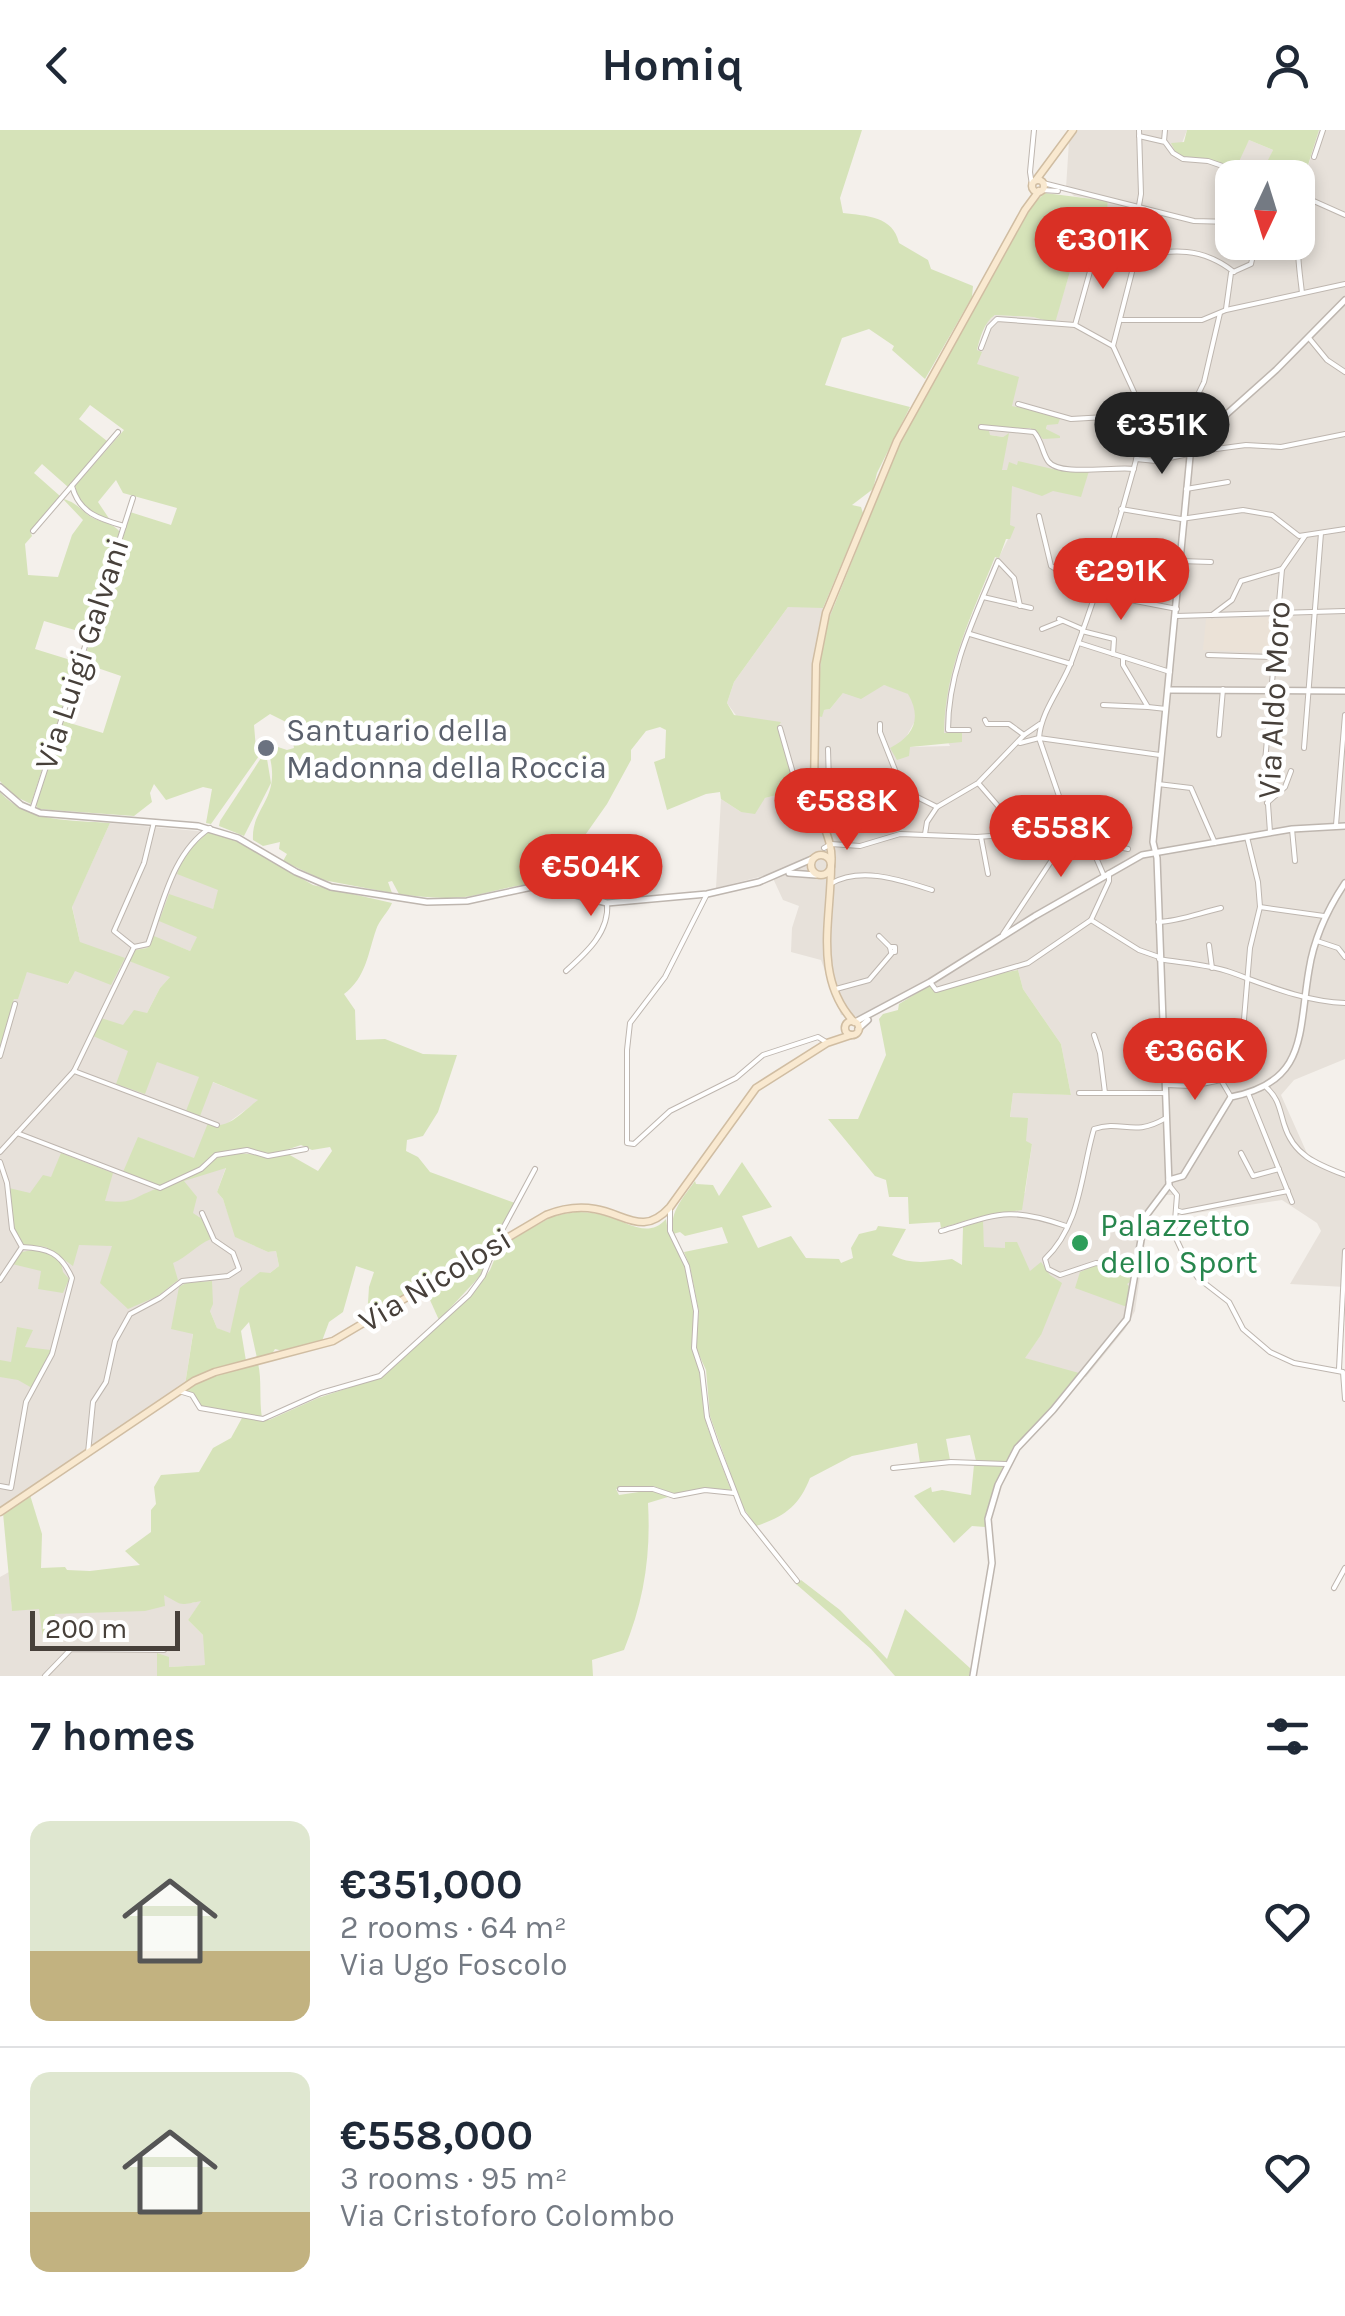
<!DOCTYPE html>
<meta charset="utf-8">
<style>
:root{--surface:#fff;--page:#f6f6f7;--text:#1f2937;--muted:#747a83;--line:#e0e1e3;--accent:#d93025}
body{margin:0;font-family:Karla,sans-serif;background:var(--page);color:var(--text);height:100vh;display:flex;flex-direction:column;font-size:38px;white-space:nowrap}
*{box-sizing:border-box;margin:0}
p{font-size:32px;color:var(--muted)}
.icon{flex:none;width:55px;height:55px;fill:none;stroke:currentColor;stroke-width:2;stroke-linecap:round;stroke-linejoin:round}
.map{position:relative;height:1546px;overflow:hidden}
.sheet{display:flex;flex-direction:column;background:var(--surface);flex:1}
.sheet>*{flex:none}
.needle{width:65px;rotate:184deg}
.tools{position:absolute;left:1215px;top:30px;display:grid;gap:20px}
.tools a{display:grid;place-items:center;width:100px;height:100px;border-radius:20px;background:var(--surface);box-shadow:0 5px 15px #0003;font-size:50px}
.scale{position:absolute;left:30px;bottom:25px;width:150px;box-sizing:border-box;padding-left:10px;border:5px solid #47403a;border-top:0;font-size:28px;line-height:35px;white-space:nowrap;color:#47403a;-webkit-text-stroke:8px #fff;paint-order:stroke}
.price{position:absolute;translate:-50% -85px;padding:0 22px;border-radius:35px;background:var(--accent);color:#fff;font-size:32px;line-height:65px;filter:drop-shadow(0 2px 5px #0008)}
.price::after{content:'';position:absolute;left:50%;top:60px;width:30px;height:22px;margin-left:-15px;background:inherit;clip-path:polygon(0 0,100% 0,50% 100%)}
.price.active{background:#222;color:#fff}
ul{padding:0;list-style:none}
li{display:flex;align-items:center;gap:30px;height:250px;padding:0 30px}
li+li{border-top:2px solid var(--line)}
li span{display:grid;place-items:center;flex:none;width:280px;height:200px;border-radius:20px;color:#555}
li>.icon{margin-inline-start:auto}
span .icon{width:120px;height:120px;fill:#fffc;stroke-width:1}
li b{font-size:42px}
h2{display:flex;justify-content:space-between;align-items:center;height:120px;padding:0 30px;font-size:42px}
header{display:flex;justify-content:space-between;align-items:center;height:130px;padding:0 30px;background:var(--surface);font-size:45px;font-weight:700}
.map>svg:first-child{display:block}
.residential{fill:#e7e1da;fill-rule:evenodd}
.education{fill:#ebe2d7}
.green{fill:#d6e3b9}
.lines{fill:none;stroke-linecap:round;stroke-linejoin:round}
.minor-casing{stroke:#beb6af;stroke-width:6}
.tertiary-casing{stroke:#beb6af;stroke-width:8}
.secondary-casing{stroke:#d0bda2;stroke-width:9}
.minor{stroke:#fff;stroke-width:4}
.tertiary{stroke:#fff;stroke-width:5}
.secondary{stroke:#f9e9d0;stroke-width:6}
.worship-dot{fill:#6b7280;stroke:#fff;stroke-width:4}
.leisure-dot{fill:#2e9e5b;stroke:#fff;stroke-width:4}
.labels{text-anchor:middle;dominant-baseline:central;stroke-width:9;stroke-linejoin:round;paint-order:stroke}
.street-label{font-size:32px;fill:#47403a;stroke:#fff}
.worship-label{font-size:32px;fill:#5b616d;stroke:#fff;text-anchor:start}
.leisure-label{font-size:32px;fill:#27864d;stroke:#fff;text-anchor:start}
</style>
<header><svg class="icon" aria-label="back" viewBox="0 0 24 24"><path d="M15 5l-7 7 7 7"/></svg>Homiq<svg class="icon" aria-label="person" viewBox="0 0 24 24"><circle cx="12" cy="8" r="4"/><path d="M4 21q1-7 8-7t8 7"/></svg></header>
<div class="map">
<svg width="1345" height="1546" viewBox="0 0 1345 1546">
<rect width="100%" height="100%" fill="#f4f0eb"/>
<g class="residential">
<path d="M1078,0h109l-5,13 59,10 8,-13 24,10 -5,12 37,15 14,-47h26v929l-51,21 -13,15 29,65 35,13v114l-55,-3 31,-53 -4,-8 -35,-23 -106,16 -3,-2 2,-19h-11l-16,25 -13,91 -10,18 -39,48 -62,-19 17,-23 -10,-63 -26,-24h-21l-2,-32 39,-6 1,-17h3l7,-49 -6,-2 -16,-24 3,-26 58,3 -10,-51 -38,-55 -5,-19 -40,7 -43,15 -5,-7 -71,32 -18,-2 -20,-55 -30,-8 1,-24 7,-22 -16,-6 -12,-26 -55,14 5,-89 20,13 24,-14 15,-4 -3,-6 16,-13 -15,-48 -40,-9 -11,-15 7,-21 54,-75h46l-12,37 2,66 6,-1 13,-16 41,-8 14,4 11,5 6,12 1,13 -12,22 5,6 41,-1 -6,-12v-29l9,-44 43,-104h3l15,-30 -5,-1 1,-17 -9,-45 7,-30 -5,3 -13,-2 -10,-6 -2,-5 23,5 29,-1 14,11 3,-14 5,-2 -40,-17 -36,-41 1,-15 10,-28 8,-7 38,2 21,6 20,-64 8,-11 16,-1 10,-45 -34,-6 -8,-8 3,-47zM1232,48h66v64h-66z"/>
<polygon points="110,693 208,702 197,710 219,760 213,779 190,821 154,807 147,818 135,820 130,831 171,846 160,858 147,883 199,947 259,970 225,995 216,997 195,1028 226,1037 217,1062 223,1069 236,1107 268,1122 276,1121 279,1136 240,1166 230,1204 217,1198 210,1181 193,1203 185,1255 0,1378 0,920 11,877 14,869 18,868 27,841 69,854 80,812 72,776"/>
<polygon points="9,1442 12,1480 40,1478 43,1508 50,1507 54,1484 164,1476 163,1464 192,1473 202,1470 188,1490 203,1505 206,1514 205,1535 169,1537 158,1523 157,1546 0,1546 0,1447"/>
</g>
<polygon class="education" points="1273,487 1270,523 1203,520 1206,489"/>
<g class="green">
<path d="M0,0h862l-22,68 3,15c24,3 50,3 56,30l29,17 3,9 42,17 -1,11 -47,82 -33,-29 2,-4 -25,-17 -27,9 -17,47 85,22 -33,66 -4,16 -21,16 9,2 2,6 -40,95 -35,-1 -54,75 -7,21 7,12 47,7 -3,5 15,48 -15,12 3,7 -16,4 -10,16 -14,-2 -20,-13 -1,-7 -14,2 -39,16 -13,-48 11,-4 1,-28 -6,-3 -14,4 -15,19v10l-24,44 -57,81c-27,-4 -52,6 -79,11 -24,4 -48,1 -72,-2l-7,-13 -4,1 4,11 -69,-13 -40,-19 4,-7 -8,-5 1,-7 -17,4 -10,-6c-2,-32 27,-40 17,-82l8,-11 9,3 7,-2 -2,-11 -5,-5 1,-9 -18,-9 -16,11 2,24 3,7 -48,68 -5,-1 6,-34 -9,-2 -37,13 -12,-16 -4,9 2,9 -18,14 -96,-7 -2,-4 27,-84 40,12 18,-57 -38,-13 47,-151 41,13 6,-17 -54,-15 -7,-13 -18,22 12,18c-19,-5 -31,-15 -35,-34l49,-56 -34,-25 -11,14 28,22 -39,46 -26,-23 -8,9 26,23 -30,35 2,5 -7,8 3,31 30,2 14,-42 11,-15 -20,-21c13,3 18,11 28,18 11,6 21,5 29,15l-32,99 -3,2 -41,-12 -9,28 42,13 -46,142 -19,-9 -12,-14z"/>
<polygon points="1187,0 1319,0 1304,48 1267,32 1273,20 1249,10 1236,38 1177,25 1171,13 1184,12"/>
<path d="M1045,63l63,8 -4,33h-3l-9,22 -6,-1 -4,-6 -8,9 -19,65 -22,-6 -38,-2c-11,7 -15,23 -18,35l5,2 -5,12 42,13 -7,29 49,10 -3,8 -11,1 -1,4 14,7v2l-17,1 -13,-11 -29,1 -22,-5 1,5 9,2 1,4 13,2 6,-4 -7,37h5l2,-8 8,3 1,-4 39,9 32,1 -8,26 -28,-6 -11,5 -30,-10 -2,39 5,2 -5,12h-4l-7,19 -4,-1c-24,60 -50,111 -51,176h18v9l-52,5 -1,9 -12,4 -7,-12c24,-12 32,-30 18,-54l-24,-9 -23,14 -18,-6 -13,16 -6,1 -2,7 -4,-1 3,-62 7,-33 70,-174 135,-243z"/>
<polygon points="261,628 267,629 271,653 244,706 219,696 220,691"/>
<path d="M0,662c27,31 72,28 110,31l-38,84 8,35 45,16 -14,27 -36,-14 -7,13 -41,-12 -9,27h-4l-14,51z"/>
<path d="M208,702l27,8 78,45 79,18c-3,8 -13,17 -16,27 -8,23 -10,48 -32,64l11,16 1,30 29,-1 38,15 34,1 -19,57 -15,24 -16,4 -1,11 12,6 12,15 85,31 -20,37 -128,78 2,-31 5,-15 -18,-6 -13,46 -14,10 -7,19 -39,10 -8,-2 -3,5 -15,4 -8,-36 -8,9 5,30 -40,11 -21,13 8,-51 -22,-5 8,-42 7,-4 26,-2 1,23 -3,7 7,17 13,5 10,-45 20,-16 10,1 9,-7 -3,-15 -8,1 -33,-15 -12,-38 -6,-7 9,-24 -42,13 13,16 -4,16 9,6 9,20c-15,6 -23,18 -38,24l5,17 -20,16 -30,13 -28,-26 12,-37 -33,-1 -6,21 -27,-19 -22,-2 -12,-20 -3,-37 21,5 13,-18 8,2 10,-24 52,20 -8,28c30,3 26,-3 51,-12 12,-5 25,-8 37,-15 9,-4 16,-15 25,-18 24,-8 46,4 70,-2l30,17 14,-20 -2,-4 -18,3 -11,-5 -27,9 -23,-4 -35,4 -16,14 -39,18 -38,-14 15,-35 56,21 14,-35c19,9 35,-12 50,-23l-45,-18 -13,34 -14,-5 13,-34 -42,-15 -12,32 -29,-10 12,-33 -35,-15 8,-18 22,7 11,-15 13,3 13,-25 10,-11 -41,-16 6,-11 12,-2 7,-12 36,15 7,-14 -38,-16 10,-27 44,15 5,-19 -41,-16 7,-19z"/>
<polygon points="1018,840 1023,859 1061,914 1071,965 1013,963 1010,987 1028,988 1026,1011 1032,1014 1022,1080 982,1086 941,1098 940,1092 909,1094 908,1067 889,1067 886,1050 875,1046 828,989 858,989 886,925 879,889 883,884 898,880 899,874 930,855 936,862 978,847"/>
<path d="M742,1032l30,45 -30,9 16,32 33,-12 15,22 33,1 2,4 12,-5 -2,-10 8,-14 17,-4 2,-4 28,3 -14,26c20,11 39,6 60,4l10,6 1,-38 20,-6 1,26 21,1v-6h12l13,29 11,-9 9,13 12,8 -21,52 -16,23 54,15 -74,89 -29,-1 -6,-26 -24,4 4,21 -30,3 -3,-20 -65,13 -42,22c-11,28 -26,39 -54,48l-14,-20 -32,-90 -4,-46 -11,-24 4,-34 -9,-45 -6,-15 44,-9 -6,-16 -37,9 -5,-4 -7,2c-4,-22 10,-36 22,-53l1,3 17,1 6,11z"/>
<path d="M575,1082c12,0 24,1 35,5 20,7 39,21 56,2l2,13 18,35 8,42 -2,38 6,14 9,65 24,64 -26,-1 -30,5 -22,-8 -37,3 3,6 33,-5 16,7 -20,6c3,53 -4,98 -24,147l-32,10 1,16h-436v-23l12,4v10l36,-2 -2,-30 -15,-15 13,-19c-24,5 -18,4 -37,-6l1,11 -20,5 -90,3 -5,23 -7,2 -4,-30 -27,2 -9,-98 27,-18 12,39 -1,34 24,-1 2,3 23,1 50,-6 -15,-14 26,-19v-22l5,-6 -2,-17 7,-12 38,-3 14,-24 18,-10 11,-20 27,2 49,-22 66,-22 88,-81 18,-25 10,-24 53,-30z"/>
<polygon points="37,1119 47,1121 61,1132 63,1142 69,1149 63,1163 38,1159 41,1141 12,1134 22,1122"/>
<polygon points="490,1120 491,1123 481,1145 439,1190 425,1159"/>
<polygon points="1098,1134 1131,1137 1130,1152 1127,1154 1129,1156 1127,1177 1075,1158 1080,1142"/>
<polygon points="17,1197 33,1200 25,1217 51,1220 32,1258 18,1250 0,1247 0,1230 11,1232"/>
<path d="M258,1233c4,17 1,36 4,55l-60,-11 -9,-13 -10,-3 31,-16z"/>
<polygon points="974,1335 1003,1336 985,1397 972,1396 954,1413 914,1366 931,1357 932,1362 942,1360 971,1365"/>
<polygon points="801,1450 840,1480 887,1529 905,1479 971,1539 969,1546 895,1546 871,1519 796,1454"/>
</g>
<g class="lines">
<g class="minor-casing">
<g id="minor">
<polyline points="1139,6 1165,12 1173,23 1183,29 1208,31 1257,48"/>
<polyline points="1164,11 1165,0"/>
<polyline points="1314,27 1323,0"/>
<polyline points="1043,53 1194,91 1232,92"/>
<polyline points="1032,55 1030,42 1034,0"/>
<polyline points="1042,60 1058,61"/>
<polyline points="1298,64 1345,85"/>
<path d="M1135,126c39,-6 66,-10 99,16"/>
<path d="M1302,163c-3,-28 -11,-70 8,-94"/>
<polyline points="1226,179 1231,143 1251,134 1256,112"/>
<polyline points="1122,190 1202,190 1226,180 1345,154"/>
<polyline points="1075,195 1096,120"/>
<polyline points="1309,208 1327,230 1345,242"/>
<polyline points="981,218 989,197 997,189 1075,195 1113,216"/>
<polyline points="1018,274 1071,289 1141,285"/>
<path d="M981,297l53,5c8,9 8,20 14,29 11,16 67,5 86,8"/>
<polyline points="1144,299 1189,299 1203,304"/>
<polyline points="1189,299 1191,279 1204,252 1220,183"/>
<polyline points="1192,317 1201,321 1246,315 1281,317 1345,304"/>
<polyline points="1136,329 1156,331 1188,324"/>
<path d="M72,356c7,27 27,33 52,40"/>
<polyline points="1186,359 1228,352"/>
<polyline points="1121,379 1181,389 1243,380 1272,385 1299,406 1345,399"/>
<polyline points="1039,386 1051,436 1094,463 1177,479"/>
<polyline points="33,401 118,302"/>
<polyline points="1180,431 1211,432"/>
<polyline points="983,467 1031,478"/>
<polyline points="1212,485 1232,470 1241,451 1282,439 1305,406"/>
<polyline points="1176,486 1345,481"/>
<polyline points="1059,489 1082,499"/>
<polyline points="1042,499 1062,491"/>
<polyline points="1082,501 1114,509 1113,524"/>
<polyline points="970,504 1071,534"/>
<polyline points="1079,513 1170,542"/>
<polyline points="1208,525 1274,527"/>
<polyline points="1123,527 1123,535 1148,577 1166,579"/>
<polyline points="1103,575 1148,577"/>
<polyline points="985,590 987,594 1009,594 1024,605"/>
<polyline points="880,594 880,602 903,660 937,677"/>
<polyline points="780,598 799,664 816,681"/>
<path d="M969,600h-21c0,-61 27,-113 50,-169l16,17 6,28"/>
<polyline points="1219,605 1223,559"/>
<polyline points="1020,613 1039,608 1160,625"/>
<polyline points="1304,618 1321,403"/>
<polyline points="979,654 998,676 1009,704"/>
<polyline points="1158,654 1191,658 1215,713"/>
<polyline points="1267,673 1285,657 1291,641"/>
<polyline points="32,680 133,368"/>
<polyline points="822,695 830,690 828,619"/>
<polyline points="1336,695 1345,585"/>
<polyline points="1292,699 1295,731"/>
<polyline points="1270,702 1265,632 1282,439"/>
<polyline points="925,704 927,692 937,677 978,653 1024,605 1040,594"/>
<polyline points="981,707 988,744"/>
<polyline points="1088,709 1104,746"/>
<polyline points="824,718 831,714 860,716 900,704 977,707 1032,703 1069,705 1128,719"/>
<polyline points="1109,743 1109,751 1091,790 1139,820 1159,827"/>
<path d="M830,754c31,-18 70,-4 102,6"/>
<polyline points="707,764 665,847 630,893 627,920 627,1013 634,1014 670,981 736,948 763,925 818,907 826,912"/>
<polyline points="1260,777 1324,786"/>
<path d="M1158,792c22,-1 41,-9 63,-14"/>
<path d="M1003,804l68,-103 -32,-93c2,-28 24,-52 33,-78 28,-75 53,-154 72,-231l-5,-26 -26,-57 20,-78v-28l8,-46 -2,-64"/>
<polyline points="879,806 890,817"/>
<polyline points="1317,811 1338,818 1345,827"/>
<polyline points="1209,815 1212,838"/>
<path d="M134,817l14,-3c15,-40 24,-91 62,-116"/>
<polyline points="134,817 114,801 144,733 154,692"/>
<polygon points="890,817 895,817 895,822 891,822"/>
<path d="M1159,829c23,4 49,5 71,13 36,13 76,30 115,31"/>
<path d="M566,841c20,-18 44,-39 41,-68"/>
<polyline points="930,852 936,860 1028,833 1091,790"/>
<polyline points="836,859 869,850 892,823"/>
<polyline points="1094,905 1100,923 1105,963"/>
<polyline points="0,926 15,874"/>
<polyline points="74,941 217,995"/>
<polyline points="1221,950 1242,913 1250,818 1260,777 1258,752 1247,707"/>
<polyline points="1221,950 1231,967"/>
<polyline points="1166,955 1192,956 1221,950"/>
<path d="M1266,957c13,12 13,21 18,37 9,31 32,40 61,51"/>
<polyline points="1079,963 1165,963"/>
<polyline points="1248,963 1292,1072"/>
<polyline points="17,1003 160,1058 201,1039 216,1025 247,1020 268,1026 306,1019"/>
<polyline points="0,1022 74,941 134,817"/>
<polyline points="1241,1023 1253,1046 1279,1039"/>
<polyline points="0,1032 7,1053 12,1099 22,1117 0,1150"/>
<polyline points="1169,1055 1177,1065 1174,1104 1188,1134 1198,1148 1229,1172 1243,1199 1270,1222 1294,1233 1343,1242 1345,1269"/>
<polyline points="670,1077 670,1101 687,1136 696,1181 694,1218 702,1242 707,1287 716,1313 743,1383 797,1451"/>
<polyline points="1176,1080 1182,1082 1288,1061"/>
<path d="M941,1101c57,-17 67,-25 125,-5"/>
<path d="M1135,1136l-39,-3 -36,12 -12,-6 -3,-10c36,-34 36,-86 49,-130 29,-10 38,9 72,-11"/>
<polyline points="1339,1239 1345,1121"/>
<polyline points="179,1261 192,1265 200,1278 263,1289 321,1263 380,1246 469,1165 483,1146 500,1104 535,1039"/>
<polyline points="88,1323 93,1272 106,1252 115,1211 130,1184 160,1168 182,1151 228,1146 239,1139 233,1123 214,1110 202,1083"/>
<polyline points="893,1338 951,1332 1006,1334"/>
<path d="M0,1356l11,2 15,-86 26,-48 20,-76c-11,-25 -24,-30 -50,-31"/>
<polyline points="620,1359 653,1359 674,1366 705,1360 734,1363"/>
<polyline points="1334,1458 1345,1438"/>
<polyline points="45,1546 71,1519 164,1520"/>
</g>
</g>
<g class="tertiary-casing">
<g id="tertiary">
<polyline points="1168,560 1345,561"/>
<polyline points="0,657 21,675 40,683 198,696 238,708 296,742 331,757 427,772 467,771 532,757 556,760 607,773 707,764 759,752 812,729"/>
<polyline points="789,743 816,745"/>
<polyline points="855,892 930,852 1035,786 1142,725 1292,699 1345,696"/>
<polyline points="858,899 868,890"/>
<path d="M1169,1050l14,-4 48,-79c77,-15 67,-64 78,-127 5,-32 18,-60 36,-87"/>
<polyline points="973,1546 992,1433 988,1389 998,1355 1017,1318 1053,1280 1127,1189 1145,1087 1169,1055 1157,728 1153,712 1191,316 1276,240 1345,170"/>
</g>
</g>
<g class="secondary-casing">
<g id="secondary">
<polyline points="1036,50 1073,0"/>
<circle cx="1038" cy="56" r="6"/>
<circle cx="821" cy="735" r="10"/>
<path d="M831,736c4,-27 -15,-49 -17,-76l2,-126 10,-51 71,-172 128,-231 14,-19"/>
<path d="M831,737c0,52 -18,111 23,155"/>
<circle cx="852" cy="898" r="7"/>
<path d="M0,1382l194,-131 21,-9 118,-31 213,-126c15,-6 32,-9 49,-6 31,5 48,28 75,-2l86,-119 71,-45 24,-8"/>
</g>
</g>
<use href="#minor" class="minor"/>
<use href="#tertiary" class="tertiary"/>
<use href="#secondary" class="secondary"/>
</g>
<circle class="worship-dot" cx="266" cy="618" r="10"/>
<circle class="leisure-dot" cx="1080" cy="1113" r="10"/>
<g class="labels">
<g class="street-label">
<text transform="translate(82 524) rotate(-72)">Via Luigi Galvani</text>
<text transform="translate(1274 570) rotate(-87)">Via Aldo Moro</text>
<text transform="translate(435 1150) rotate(-31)">Via Nicolosi</text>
</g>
<g class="worship-label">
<text x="286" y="600">Santuario della<tspan x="286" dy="37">Madonna della Roccia</tspan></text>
</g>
<g class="leisure-label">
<text x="1100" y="1095">Palazzetto<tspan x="1100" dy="37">dello Sport</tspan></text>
</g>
</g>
</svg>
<div class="tools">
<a><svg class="needle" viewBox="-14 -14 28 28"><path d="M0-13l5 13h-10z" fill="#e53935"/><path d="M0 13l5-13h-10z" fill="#747a83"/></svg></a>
</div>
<div class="scale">200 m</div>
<b class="price" style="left:1103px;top:162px">€301K</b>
<b class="price active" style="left:1162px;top:347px">€351K</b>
<b class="price" style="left:1121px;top:493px">€291K</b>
<b class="price" style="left:847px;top:723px">€588K</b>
<b class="price" style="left:1061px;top:750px">€558K</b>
<b class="price" style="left:591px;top:789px">€504K</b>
<b class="price" style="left:1195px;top:973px">€366K</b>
</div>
<section class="sheet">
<h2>7 homes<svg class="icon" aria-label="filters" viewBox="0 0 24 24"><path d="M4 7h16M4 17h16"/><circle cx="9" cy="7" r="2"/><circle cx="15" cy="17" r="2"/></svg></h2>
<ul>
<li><span style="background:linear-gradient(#dfe7d0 65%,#c2b280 0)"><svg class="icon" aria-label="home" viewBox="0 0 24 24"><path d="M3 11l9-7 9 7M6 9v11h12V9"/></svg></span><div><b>€351,000</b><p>2 rooms · 64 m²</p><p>Via Ugo Foscolo</p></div><svg class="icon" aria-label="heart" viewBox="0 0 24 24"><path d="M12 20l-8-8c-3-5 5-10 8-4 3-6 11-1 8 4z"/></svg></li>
<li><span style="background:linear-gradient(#dfe7d0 70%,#c2b280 0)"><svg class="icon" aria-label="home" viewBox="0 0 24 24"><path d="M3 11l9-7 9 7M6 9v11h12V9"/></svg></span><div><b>€558,000</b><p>3 rooms · 95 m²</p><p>Via Cristoforo Colombo</p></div><svg class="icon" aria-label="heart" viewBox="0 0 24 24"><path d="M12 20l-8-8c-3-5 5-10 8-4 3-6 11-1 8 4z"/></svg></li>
</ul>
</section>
